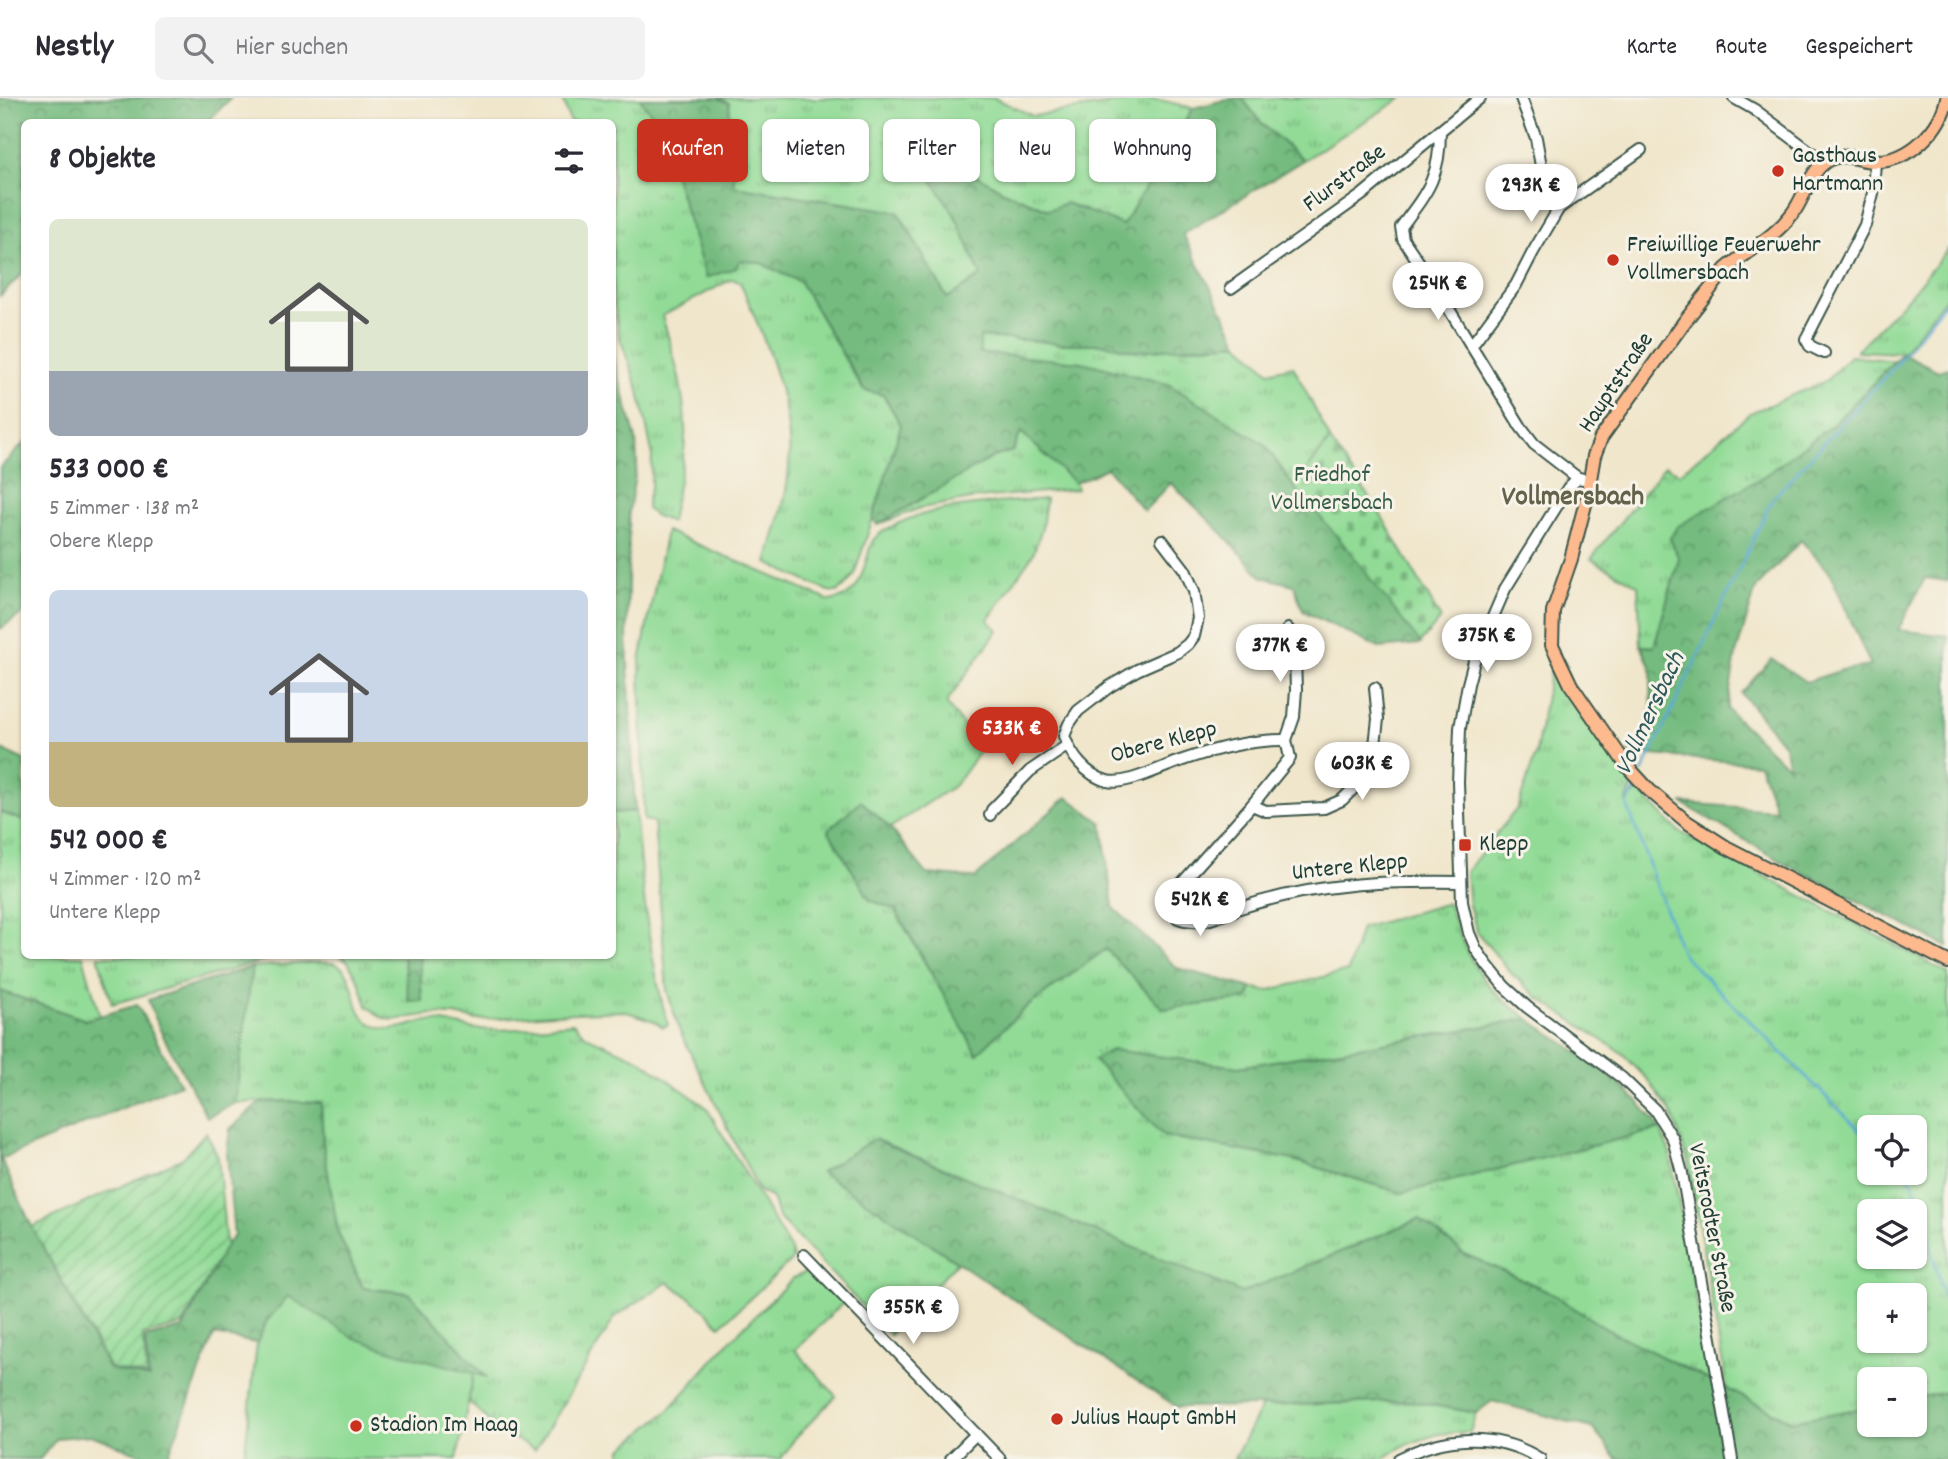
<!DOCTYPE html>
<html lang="de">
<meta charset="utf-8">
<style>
:root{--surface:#fff;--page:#f2f2f3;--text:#2b2b33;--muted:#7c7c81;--line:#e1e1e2;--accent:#c8321e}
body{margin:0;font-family:Dekko,sans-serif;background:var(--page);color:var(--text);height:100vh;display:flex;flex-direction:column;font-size:26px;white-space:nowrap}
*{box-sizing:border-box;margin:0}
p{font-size:23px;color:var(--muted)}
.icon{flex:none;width:38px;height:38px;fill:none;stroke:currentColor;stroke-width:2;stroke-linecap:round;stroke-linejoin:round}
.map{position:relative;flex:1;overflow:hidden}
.drawer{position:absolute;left:21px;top:21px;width:595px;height:840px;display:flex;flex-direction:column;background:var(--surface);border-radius:10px;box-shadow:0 2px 5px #0004}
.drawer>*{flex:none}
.banner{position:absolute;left:637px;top:21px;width:665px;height:63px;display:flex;gap:14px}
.tools{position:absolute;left:1857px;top:1017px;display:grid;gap:14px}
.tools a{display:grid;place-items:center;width:70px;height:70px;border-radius:10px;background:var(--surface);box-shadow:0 2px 5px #0004;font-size:35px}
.price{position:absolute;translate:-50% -60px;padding:0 16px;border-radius:24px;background:#fff;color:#222;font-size:23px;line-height:46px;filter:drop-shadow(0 2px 4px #0008)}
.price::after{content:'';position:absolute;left:50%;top:42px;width:21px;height:16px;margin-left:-10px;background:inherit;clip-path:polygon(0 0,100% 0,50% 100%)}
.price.active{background:var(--accent);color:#fff}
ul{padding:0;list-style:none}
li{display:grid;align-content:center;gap:14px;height:371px;padding:0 28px}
li span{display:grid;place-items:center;height:217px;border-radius:10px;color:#555}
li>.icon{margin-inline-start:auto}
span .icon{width:126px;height:126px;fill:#fffc;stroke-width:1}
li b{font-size:30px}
h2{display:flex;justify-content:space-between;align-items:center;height:84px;padding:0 28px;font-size:30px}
.chip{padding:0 24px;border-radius:10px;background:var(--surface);box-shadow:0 2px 5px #0004;font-size:24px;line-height:63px}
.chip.active{background:var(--accent);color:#fff}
header{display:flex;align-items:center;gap:42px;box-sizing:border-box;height:98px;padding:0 35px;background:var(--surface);border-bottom:2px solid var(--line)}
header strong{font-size:33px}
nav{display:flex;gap:38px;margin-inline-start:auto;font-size:24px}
.search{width:490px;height:63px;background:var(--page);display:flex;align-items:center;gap:18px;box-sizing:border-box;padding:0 24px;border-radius:10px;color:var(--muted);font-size:26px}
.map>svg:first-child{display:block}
.grass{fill:url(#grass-tufts);stroke:#588c65;stroke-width:2;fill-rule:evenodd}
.forest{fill:url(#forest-crowns);stroke:#4a7c5a;stroke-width:2;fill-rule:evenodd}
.cemetery{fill:url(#cemetery-stones);stroke:#588c65;stroke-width:2}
.garden{fill:url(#garden-furrows);stroke:#588c65;stroke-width:2}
.pitch{fill:#91db96;stroke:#588c65;stroke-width:2}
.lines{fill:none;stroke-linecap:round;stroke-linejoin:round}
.stream{stroke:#5caad5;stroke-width:2.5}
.minor-casing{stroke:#3e564b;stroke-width:14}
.major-casing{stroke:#3e564b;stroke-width:16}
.minor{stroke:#fff;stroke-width:10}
.major{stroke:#fcba8e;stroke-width:12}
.poi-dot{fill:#c8321e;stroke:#f7f3e8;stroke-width:2.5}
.labels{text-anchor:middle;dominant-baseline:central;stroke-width:6;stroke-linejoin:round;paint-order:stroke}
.poi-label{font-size:24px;fill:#1f3d34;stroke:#f7f3e8;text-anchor:start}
.street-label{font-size:24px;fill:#1f3d34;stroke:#f7f3e8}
.park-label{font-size:24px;fill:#365d48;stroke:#f7f3e8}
.water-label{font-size:26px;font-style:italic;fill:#2e585c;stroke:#f7f3e8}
.quarter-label{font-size:28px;font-weight:bold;fill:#63624a;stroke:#f7f3e8}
</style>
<header>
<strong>Nestly</strong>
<div class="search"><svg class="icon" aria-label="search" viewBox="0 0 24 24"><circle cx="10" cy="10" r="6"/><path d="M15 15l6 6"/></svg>Hier suchen</div>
<nav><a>Karte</a><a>Route</a><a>Gespeichert</a></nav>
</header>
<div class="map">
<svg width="1948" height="1361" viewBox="0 0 1948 1361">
<defs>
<pattern id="grass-tufts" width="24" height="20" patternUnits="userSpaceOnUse" patternTransform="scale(1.75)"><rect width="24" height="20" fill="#91db96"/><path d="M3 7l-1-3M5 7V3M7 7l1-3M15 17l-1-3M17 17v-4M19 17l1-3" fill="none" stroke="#76b37b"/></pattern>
<pattern id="forest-crowns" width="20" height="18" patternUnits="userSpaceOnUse" patternTransform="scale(1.75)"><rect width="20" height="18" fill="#74bb7f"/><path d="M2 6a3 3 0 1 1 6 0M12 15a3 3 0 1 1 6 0" fill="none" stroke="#5f9969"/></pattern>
<pattern id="cemetery-stones" width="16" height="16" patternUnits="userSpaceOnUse" patternTransform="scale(1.75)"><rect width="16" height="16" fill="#91db96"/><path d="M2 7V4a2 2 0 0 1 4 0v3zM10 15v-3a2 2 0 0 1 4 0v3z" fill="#76b37b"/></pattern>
<pattern id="garden-furrows" width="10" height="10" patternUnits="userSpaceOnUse" patternTransform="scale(1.75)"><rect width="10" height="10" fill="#91db96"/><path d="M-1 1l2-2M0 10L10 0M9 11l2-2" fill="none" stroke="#76b37b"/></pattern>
</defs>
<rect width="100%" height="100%" fill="#f7f3e8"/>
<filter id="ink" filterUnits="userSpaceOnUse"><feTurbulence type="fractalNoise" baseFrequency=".0143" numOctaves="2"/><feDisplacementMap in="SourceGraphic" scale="14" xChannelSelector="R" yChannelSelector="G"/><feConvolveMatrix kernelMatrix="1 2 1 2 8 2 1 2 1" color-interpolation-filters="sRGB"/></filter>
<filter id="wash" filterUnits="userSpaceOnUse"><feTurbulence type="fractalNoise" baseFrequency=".00686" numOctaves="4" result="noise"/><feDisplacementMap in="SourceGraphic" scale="28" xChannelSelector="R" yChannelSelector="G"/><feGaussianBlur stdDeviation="1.57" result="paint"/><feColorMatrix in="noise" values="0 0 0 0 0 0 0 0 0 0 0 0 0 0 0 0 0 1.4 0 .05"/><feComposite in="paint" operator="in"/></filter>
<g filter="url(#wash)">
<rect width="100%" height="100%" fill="#f0e6cb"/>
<g class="grass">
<path d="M562,0h78l20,28 46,152 34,-18 21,3 39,19 63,108 20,5 18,30 -14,51 -33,99 -9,11 -8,6 -9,-1 -61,-28c6,-25 16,-52 20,-78 12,-71 -20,-139 -47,-203l-8,-3 -70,37c12,40 25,82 23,124 -1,25 -10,56 -14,82l-17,-7 -7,-6v-8l4,-14 1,-35 -13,-61 -20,-56 -6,-38 -1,-175h-42z"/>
<path d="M718,0h276l39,18 109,-17 18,1 33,8 -69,118 -58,-23 -17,7 -46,-19 -67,-40 -7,22 -7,-2c27,21 46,74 60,106l-35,21 -49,-86 -164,-26 -5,-83z"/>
<polygon points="1242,0 1402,0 1303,62 1262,26"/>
<polygon points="1948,151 1948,197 1902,255 1856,253 1910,197"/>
<polygon points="979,239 1039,243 1060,246 1102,246 1137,253 1239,245 1269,274 1293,268 1330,341 1294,389 1264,346 1082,264 980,256"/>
<polygon points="1850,258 1895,263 1835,325 1767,376 1670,441 1679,460 1654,549 1641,548 1638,487 1591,461 1665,368 1680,375 1750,315 1826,283"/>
<polygon points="1021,333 1075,385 1077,391 977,400 920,410 877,427 993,359 1013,353"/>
<path d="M1046,401l-4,29 -9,26 -45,66 10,10 -52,73 35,46 -26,36 -65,43 -29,-27 9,99 24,9 83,144 47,-44 82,-60 57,60 85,-10 4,-11 14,3 82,-20 13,-43 87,-25c12,35 25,71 54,96 9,7 18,13 27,20l-291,48 -126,-17 181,110 109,33 258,-64 10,25 41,227 -105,-52 -60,-39 -80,-35 -47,-36 -177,74 -368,-154 -53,33 137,89 -68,74 -112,-118 -6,-19 -13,-7 -79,-159 -13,-42 -13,-168 -10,-2 -4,-159 26,-130 164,70c29,-5 30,-21 38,-46 2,-8 3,-14 9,-19 41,-32 120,-33 169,-37z"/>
<path d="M1551,568l17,30 65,88 -7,19 12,-13 40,41 248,130 22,13v418l-33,6 -1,-19h-45v28l-77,14 -65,-32 -39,-228 -16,-47 -24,-34 -26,-27 -82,-54 -29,-26 -34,-41 -8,-27 -3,-33 52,-65 18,-54zM1869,1029h45v45h-45zM1869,1113h45v45h-45zM1869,1197h45v45h-45z"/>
<path d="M635,713c7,73 13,144 33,214l-5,2 -9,-6 -30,-10 -72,3 -76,6 -21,-5 -23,-1 -40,6 -11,-3 -14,-11 -8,-25 -12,-21 -8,-4h64l7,45 12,-1 -3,-44h193l1,-143z"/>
<polygon points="0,714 24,723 24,858 83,858 100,919 86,922 0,893"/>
<polygon points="98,858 279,858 112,906"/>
<path d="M320,864c4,1 12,0 16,2 23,10 13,47 34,59 20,13 38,1 58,-2 16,-1 32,6 48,8 31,3 66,-3 97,-6l13,13 53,23 67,48 85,143 2,9 -73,67 -18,-19 -34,-25 -53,35 -80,133 -37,-20 -30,-29 6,-28 10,3 -75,-83 -46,-5 -25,-55 -15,-89 -2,-40 -39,-3 -47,2 17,-136z"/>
<polygon points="806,1174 821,1183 844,1204 795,1252 836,1298 795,1340 781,1361 621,1361 622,1351 669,1312 726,1247 792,1181"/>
<polygon points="1410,1303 1476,1315 1470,1334 1438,1336 1405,1347 1382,1361 1234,1361 1262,1308"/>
</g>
<g class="forest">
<polygon points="0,0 231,0 207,24 24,24 24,174 0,198"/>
<path d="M640,0h78l11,5 5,83 164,26 49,86 34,-22 -26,-61 -26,-39 7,-25 67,40 45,19 18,-7 57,22 70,-117c16,-3 32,-10 49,-10l20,26 41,36 -120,74 56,109 -102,8 -35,-7h-42l-21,-3 -59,-4v16l102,9 86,22 96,60 30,43 48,55 79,102 -42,4 -76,-37 -9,-26 -32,-8 -39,-43 -52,-51 -27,28 -37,-43 -32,15 -54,-51 -8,19 -20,6 -116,68 -4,-7 28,-93 -17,-30 -20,-5 -64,-108 -39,-19 -21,-3 -4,8 -30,10 -46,-152z"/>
<path d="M1902,255l36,18 10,-3v213l-23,-3 -27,52 50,6v311l-160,-82 -106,-62 94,7 -17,-46 -131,-11 24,-26 -1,-59 -10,-22 13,1 25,-88 -9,-21 7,-11 90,-53 68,-51zM1801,442l29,33 41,93 -29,4 -36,12 -34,-23 -31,34 43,52 5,21 -13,-10 -49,-47 9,-55 20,-66z"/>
<polygon points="613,259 636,341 637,366 629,413 627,545 635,713 613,715"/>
<polygon points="24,345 24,514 0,531 0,370"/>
<polygon points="0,651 24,662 24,723 0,714"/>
<polygon points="1067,699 1102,725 1113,809 1177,870 1252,890 1248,901 1163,911 1106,851 1024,911 977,956 895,811 870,802 828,732 861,703 890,730 927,776 975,780"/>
<polygon points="403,858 419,858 422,903 409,903"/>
<polygon points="252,869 235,1005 207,1019 160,932 148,902"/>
<path d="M0,893l86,29 51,-15 43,79 -179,75 31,68 77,142 40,9 -4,-40 38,-10 43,-83 8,-9 -7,-82 3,-25 31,-27 21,-1 39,2 2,41 15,89 25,55 46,5 77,84c-43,-14 -88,-21 -129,-38 -21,-9 -49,-30 -69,-43l-21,25 -10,22 -43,-8 -47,124h-15l-61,-24 -34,3 -17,21h-40z"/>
<path d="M1529,921c47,33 99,62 131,110l-258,64 -109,-33 -130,-24 -69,-76 18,-10 126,17z"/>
<polygon points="874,1041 1242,1195 1419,1121 1466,1157 1546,1192 1606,1231 1791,1323 1869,1309 1869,1326 1914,1326 1915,1300 1948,1294 1948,1361 1617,1361 1592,1330 1492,1303 1476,1315 1410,1303 1262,1308 1177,1309 821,1074"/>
</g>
<polygon class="cemetery" points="1330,342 1381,417 1441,521 1420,545 1342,444 1294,389"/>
<polygon class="garden" points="206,1034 218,1059 226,1147 182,1227 143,1237 147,1278 110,1270 32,1129 183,1060"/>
<polygon class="pitch" points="288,1198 354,1240 392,1253 474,1275 457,1361 244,1361 257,1245 267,1223"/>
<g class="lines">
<g class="stream">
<polyline points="1642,675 1773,400 1895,268 1948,201"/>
<polyline points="1638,685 1627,707 1682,856 1869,1041"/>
<polyline points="1903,1074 1913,1084 1948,1214"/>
</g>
</g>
</g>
<g filter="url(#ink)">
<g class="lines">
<g class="minor-casing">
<g id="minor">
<polyline points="1521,0 1536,40 1543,79 1559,110"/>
<polyline points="1734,0 1755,12 1824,64"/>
<path d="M1440,33c0,46 -12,60 -39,96l2,12 30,44 88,144 13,17 44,34"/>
<polyline points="1231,190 1362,97 1480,0"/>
<polyline points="1471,248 1516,187 1533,154 1559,110 1641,52"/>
<polyline points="1824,255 1810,248 1806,241 1865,127 1873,95 1875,63"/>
<polyline points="1590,382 1578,380 1568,390 1505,491 1474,563 1468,586 1460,630 1458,684 1462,804 1469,835 1476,851 1487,867 1504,888 1527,909 1622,980 1655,1012 1673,1041 1682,1075 1732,1361"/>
<path d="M1162,442l23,30 9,21 4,27 -4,18 -6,8 -10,8 -41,18 -28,17 -31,24 -9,13 -5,12c7,20 22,39 43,45 18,5 55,-14 73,-20 34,-12 70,-22 106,-21"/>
<path d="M1288,531l7,27 1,34 -2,27 -8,23 4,18 -38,47 -70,78 -9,20v8l5,7c24,9 39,-2 62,-10 76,-25 141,-27 220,-26"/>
<polyline points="1252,707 1266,713 1324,710 1342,702 1360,684 1374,656 1378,621 1375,590"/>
<polyline points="990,717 992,712 1030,673 1068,647"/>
<polyline points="804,1157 1000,1361"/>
<polyline points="951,1361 976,1336"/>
<path d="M1399,1361c43,-23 97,-28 141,0"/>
</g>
</g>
<g class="major-casing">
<path id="major" d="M1947,0c-6,32 -38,64 -72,63 -16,0 -32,-10 -47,-1 -19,11 -23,38 -36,54 -18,24 -44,36 -66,55l-41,52 -84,117 -7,18 -7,41 -16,62 -18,52 -1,34 19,40 56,81 22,24 38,32 39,25 222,115"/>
</g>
<use href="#minor" class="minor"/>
<use href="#major" class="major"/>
</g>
</g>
<g class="poi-dot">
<circle cx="1778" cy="73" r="7"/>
<circle cx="1613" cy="162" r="7"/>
<rect x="1458" y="740" width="14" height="14" rx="3.5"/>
<circle cx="1057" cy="1321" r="7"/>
<circle cx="356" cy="1328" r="7"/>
</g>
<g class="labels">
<g class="poi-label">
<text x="1792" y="59">Gasthaus<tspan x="1792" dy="28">Hartmann</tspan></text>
<text x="1627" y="148">Freiwillige Feuerwehr<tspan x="1627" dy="28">Vollmersbach</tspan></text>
<text x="1479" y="747">Klepp</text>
<text x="1071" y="1321">Julius Haupt GmbH</text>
<text x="370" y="1328">Stadion Im Haag</text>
</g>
<g class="street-label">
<text transform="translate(1345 81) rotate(-37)">Flurstraße</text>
<text transform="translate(1617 285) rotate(-56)">Hauptstraße</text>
<text transform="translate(1164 645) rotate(-15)">Obere Klepp</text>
<text transform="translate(1350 770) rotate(-6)">Untere Klepp</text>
<text transform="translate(1711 1130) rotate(79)">Veitsrodter Straße</text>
</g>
<g class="park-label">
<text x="1332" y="378">Friedhof<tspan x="1332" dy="28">Vollmersbach</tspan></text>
</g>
<g class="water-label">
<text transform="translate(1651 616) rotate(-65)">Vollmersbach</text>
</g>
<g class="quarter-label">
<text x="1573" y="401">Vollmersbach</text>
</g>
</g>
</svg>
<div class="tools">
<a><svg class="icon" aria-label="locate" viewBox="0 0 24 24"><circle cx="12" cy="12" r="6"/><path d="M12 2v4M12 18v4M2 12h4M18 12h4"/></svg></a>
<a><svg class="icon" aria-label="layers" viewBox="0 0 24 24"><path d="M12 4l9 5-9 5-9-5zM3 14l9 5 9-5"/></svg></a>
<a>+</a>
<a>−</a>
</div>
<b class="price" style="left:1531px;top:126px">293K €</b>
<b class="price" style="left:1438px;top:224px">254K €</b>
<b class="price" style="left:1487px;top:576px">375K €</b>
<b class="price" style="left:1280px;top:586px">377K €</b>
<b class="price active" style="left:1012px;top:669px">533K €</b>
<b class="price" style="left:1362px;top:704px">603K €</b>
<b class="price" style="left:1200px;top:840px">542K €</b>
<b class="price" style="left:913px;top:1248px">355K €</b>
<div class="banner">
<a class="chip active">Kaufen</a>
<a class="chip">Mieten</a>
<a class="chip">Filter</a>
<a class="chip">Neu</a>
<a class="chip">Wohnung</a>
</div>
<section class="drawer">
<h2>8 Objekte<svg class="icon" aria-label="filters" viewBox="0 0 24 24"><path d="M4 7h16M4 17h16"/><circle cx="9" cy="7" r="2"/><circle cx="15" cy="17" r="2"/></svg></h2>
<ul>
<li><span style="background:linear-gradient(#dfe7d0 70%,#9aa5b1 0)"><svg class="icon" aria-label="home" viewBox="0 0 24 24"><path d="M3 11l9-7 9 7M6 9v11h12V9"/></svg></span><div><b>533 000 €</b><p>5 Zimmer · 138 m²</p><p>Obere Klepp</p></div></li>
<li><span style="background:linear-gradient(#c9d6e8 70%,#c2b280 0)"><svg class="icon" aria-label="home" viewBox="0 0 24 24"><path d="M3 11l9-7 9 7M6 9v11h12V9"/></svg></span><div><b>542 000 €</b><p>4 Zimmer · 120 m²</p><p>Untere Klepp</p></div></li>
</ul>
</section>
</div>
